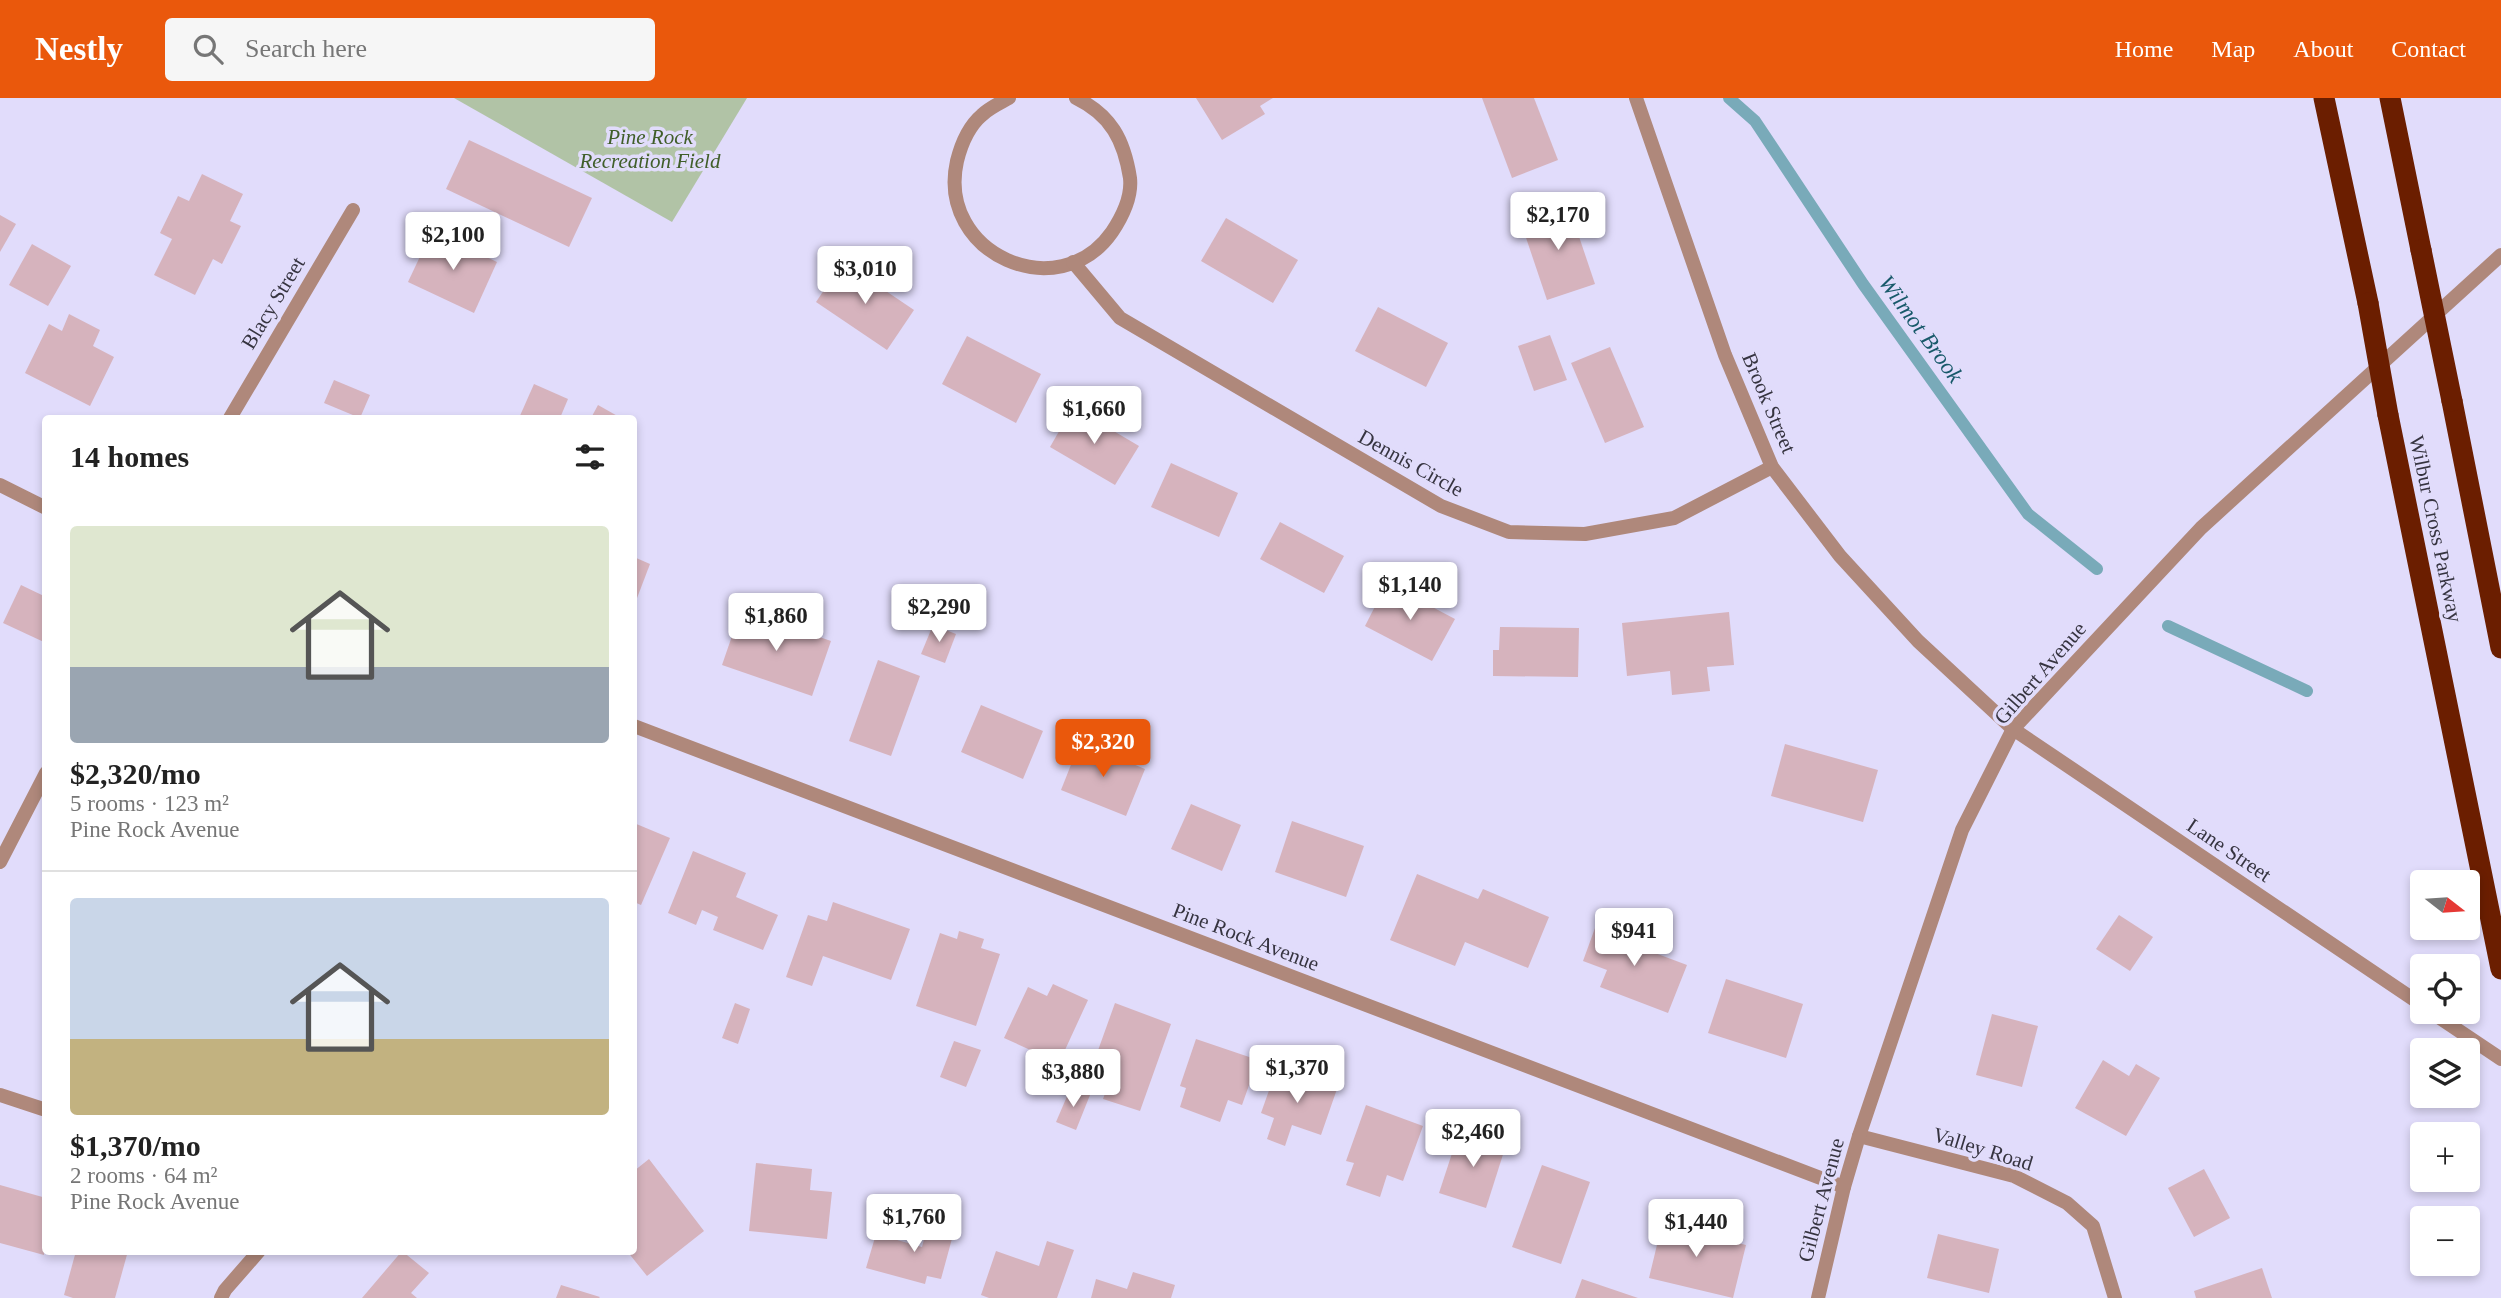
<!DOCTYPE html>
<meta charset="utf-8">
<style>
:root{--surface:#fff;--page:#f6f6f6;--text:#222;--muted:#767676;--line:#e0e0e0;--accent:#ea580c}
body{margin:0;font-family:"Times New Roman",serif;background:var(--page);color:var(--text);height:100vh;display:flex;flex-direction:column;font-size:26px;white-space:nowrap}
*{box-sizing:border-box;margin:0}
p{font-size:23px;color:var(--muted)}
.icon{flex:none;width:38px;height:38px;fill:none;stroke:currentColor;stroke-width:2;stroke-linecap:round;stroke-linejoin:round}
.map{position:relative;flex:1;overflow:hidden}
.sheet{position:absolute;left:42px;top:317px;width:595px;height:840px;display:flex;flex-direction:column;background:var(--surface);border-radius:7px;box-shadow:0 4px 10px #0003}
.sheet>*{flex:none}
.needle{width:46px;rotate:107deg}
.fabs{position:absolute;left:2410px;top:772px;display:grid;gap:14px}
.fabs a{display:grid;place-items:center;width:70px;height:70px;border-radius:7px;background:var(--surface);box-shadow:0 4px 10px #0003;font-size:35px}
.price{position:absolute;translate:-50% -60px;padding:0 16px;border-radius:7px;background:#fff;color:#222;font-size:23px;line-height:46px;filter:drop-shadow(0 2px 4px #0008)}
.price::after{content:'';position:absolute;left:50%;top:42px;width:21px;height:16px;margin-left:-10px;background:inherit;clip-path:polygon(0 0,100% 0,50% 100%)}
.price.current{background:var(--accent);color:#fff}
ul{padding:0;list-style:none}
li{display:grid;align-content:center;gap:14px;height:371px;padding:0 28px}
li+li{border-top:2px solid var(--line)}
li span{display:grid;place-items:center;height:217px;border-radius:7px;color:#555}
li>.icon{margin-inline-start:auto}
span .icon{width:126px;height:126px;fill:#fffc;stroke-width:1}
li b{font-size:30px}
h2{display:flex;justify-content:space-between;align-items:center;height:84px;padding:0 28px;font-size:30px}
header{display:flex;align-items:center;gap:42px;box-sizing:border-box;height:98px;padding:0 35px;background:var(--accent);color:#fff}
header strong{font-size:33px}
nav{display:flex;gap:38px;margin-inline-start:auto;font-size:24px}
.search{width:490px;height:63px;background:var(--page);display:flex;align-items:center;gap:18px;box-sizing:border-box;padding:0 24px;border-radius:7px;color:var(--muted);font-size:26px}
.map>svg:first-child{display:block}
.green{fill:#b1c3a6}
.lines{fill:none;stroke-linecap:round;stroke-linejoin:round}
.stream{stroke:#79aab9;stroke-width:12}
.building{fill:#d6b3bd}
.minor{stroke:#af887b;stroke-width:14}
.tertiary{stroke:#af887b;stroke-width:14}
.motorway{stroke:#6b1e00;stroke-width:21}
.motorway-bridge{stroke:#6b1e00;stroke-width:21}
.labels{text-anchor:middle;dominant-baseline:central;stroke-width:7;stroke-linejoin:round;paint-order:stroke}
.park-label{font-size:21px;font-style:italic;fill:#405e2a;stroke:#e1dcfb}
.street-label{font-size:21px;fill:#363440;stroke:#e1dcfb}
.water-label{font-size:23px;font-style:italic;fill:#18596a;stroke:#e1dcfb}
</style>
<header>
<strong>Nestly</strong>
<div class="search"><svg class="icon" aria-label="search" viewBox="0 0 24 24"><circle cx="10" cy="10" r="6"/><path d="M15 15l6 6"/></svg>Search here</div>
<nav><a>Home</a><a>Map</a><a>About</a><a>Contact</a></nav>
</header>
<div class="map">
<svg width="2501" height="1200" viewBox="0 0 2501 1200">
<rect width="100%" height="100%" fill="#e1dcfb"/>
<polygon class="green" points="454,0 747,0 672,124"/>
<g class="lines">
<g class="stream">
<polyline points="1729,0 1755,23 1863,186 2028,416 2097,471"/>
<polyline points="2168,528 2307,593"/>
</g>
</g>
<g class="building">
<polygon points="1196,0 1273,0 1260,8 1265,16 1222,42"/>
<polygon points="1482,0 1534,0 1558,62 1512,80"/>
<polygon points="469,42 592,100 569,149 446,91"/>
<polygon points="202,76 243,96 230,123 241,128 222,166 213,161 195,197 154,177 172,141 160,135 178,98 189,103"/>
<polygon points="1568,106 1595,186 1547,202 1520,122"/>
<polygon points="0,117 16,126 0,154"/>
<polygon points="1226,120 1298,162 1273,205 1201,163"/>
<polygon points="432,133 497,164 474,215 408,184"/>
<polygon points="32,146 71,168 48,208 9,187"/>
<polygon points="843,164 914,212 887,252 816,204"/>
<polygon points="1378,209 1448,245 1426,289 1355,253"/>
<polygon points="69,216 100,232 93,248 114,259 90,308 25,275 49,226 62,233"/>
<polygon points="1550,237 1567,282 1534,293 1518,248"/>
<polygon points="967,238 1041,276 1016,325 942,286"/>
<polygon points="1610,249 1644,329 1605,345 1571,265"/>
<polygon points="334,282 370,297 360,320 324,305"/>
<polygon points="534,286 568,301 560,320 519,320"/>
<polygon points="598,307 621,320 591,320"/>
<polygon points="1073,309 1139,348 1115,387 1050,349"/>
<polygon points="1171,365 1238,395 1219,439 1151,409"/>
<polygon points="1280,424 1344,458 1324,495 1260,461"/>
<polygon points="634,459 650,466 634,508"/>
<polygon points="1387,485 1455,521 1432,563 1365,528"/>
<polygon points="21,487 46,499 46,545 3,525"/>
<polygon points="741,512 831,543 812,598 722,567"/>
<polygon points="1729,514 1734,567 1707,569 1710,593 1672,597 1670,573 1627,578 1622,525"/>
<polygon points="933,527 956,536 945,565 921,556"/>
<polygon points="1500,529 1579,530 1578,579 1493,578 1493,552 1499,552"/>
<polygon points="878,562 920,578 891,658 849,643"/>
<polygon points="981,607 1043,633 1023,681 961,654"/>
<polygon points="1080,644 1145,671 1126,718 1061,692"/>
<polygon points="1785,646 1878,672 1863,724 1771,698"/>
<polygon points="1191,706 1241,727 1222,773 1171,751"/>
<polygon points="1292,723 1364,748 1346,799 1275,774"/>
<polygon points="634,725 670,740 641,807 634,804"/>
<polygon points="693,753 746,775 736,799 778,817 763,852 713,832 718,819 702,812 696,827 668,815"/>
<polygon points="1417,776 1478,801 1483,791 1549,819 1528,870 1465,844 1455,868 1390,842"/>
<polygon points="833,804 910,831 891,882 823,858 812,888 786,879 808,817 827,823"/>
<polygon points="2119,817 2153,839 2130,873 2096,851"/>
<polygon points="1599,819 1628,830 1623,843 1687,867 1668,915 1600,889 1607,872 1583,863"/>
<polygon points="959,833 984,841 981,850 1000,856 976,928 916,908 940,835 957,841"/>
<polygon points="1726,881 1803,906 1786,960 1708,935"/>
<polygon points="1053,886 1088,902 1059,965 1004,940 1028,889 1047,898"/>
<polygon points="735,905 750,911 738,946 722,940"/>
<polygon points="1115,905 1171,926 1140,1013 1103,1001 1116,965 1096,958"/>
<polygon points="1992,916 2038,928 2022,989 1976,977"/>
<polygon points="1196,941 1258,962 1242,1007 1228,1002 1220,1024 1180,1009 1186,990 1180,988"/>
<polygon points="954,943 981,952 966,989 940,979"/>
<polygon points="2103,962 2129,978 2136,966 2160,980 2126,1038 2075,1010"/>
<polygon points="1277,970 1337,991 1321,1037 1292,1027 1285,1048 1267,1041 1274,1020 1261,1015"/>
<polygon points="1071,989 1090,997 1076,1032 1056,1024"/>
<polygon points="1366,1007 1423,1028 1403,1083 1387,1077 1380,1099 1346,1087 1354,1065 1346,1063"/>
<polygon points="1460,1031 1506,1047 1486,1110 1439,1095"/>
<polygon points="649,1061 704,1133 647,1178 627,1153 634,1153 634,1073"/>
<polygon points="756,1065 812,1071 810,1092 832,1094 827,1141 749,1133"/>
<polygon points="1542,1067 1590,1084 1561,1166 1512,1149"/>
<polygon points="2204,1071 2230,1120 2194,1139 2168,1090"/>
<polygon points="0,1087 46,1100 44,1157 0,1145"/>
<polygon points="1664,1118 1698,1126 1696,1135 1746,1147 1733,1200 1649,1180"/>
<polygon points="930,1119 956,1126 941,1181 927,1178 925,1186 866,1170 876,1136 922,1149"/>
<polygon points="1938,1136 1999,1151 1989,1195 1927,1180"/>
<polygon points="1047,1143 1074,1152 1057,1200 989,1200 981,1197 996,1153 1039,1168"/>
<polygon points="76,1153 128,1153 115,1200 73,1200 64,1197"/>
<polygon points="402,1153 429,1175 411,1195 417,1200 362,1200"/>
<polygon points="2262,1170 2272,1200 2196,1200 2194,1193"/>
<polygon points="1133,1174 1175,1187 1171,1200 1091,1200 1096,1181 1127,1191"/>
<polygon points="1582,1181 1638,1200 1575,1200"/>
<polygon points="561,1187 600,1199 599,1200 556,1200"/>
</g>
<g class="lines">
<g class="minor">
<path d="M1009,0c-9,5 -20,10 -27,17 -13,11 -21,30 -25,46 -21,93 102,147 155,71 10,-15 20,-36 18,-54 -6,-38 -19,-63 -54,-80"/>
<polyline points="1073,164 1120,220 1441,408 1509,434 1585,436 1674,420 1772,369"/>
<polyline points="230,320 353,112"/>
<polyline points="2013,631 2201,430 2501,157"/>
<polyline points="0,764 46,675"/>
<polyline points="0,997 46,1012"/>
<polyline points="1859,1038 2014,1078 2067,1105 2093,1128 2115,1200"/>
<polyline points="221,1200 225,1192 259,1153"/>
</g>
<g class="tertiary">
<polyline points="1636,0 1725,257 1772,369 1840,458 1918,543 2013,631 2422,907"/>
<polyline points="0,387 46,410"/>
<polyline points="634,628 1844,1089"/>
<polyline points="2431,914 2501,961"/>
<polyline points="1818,1200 1844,1089 1859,1038 1962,732 2013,631"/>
</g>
<g class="motorway">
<polyline points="2324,0 2368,205"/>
<polyline points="2390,0 2421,152"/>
<polyline points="2452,303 2501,550"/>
<polyline points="2388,317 2501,871"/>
</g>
<g class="motorway-bridge">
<polyline points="2421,152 2452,303"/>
<polyline points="2368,205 2388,317"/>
</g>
</g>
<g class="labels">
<g class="park-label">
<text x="650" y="39">Pine Rock<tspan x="650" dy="24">Recreation Field</tspan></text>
</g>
<g class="street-label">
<text transform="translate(273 205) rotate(-59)">Blacy Street</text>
<text transform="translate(1769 305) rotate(67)">Brook Street</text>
<text transform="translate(1411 365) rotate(29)">Dennis Circle</text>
<text transform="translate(2436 431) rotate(78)">Wilbur Cross Parkway</text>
<text transform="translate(2040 575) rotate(-49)">Gilbert Avenue</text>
<text transform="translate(2229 752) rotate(34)">Lane Street</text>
<text transform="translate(1246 839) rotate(21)">Pine Rock Avenue</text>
<text transform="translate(1983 1051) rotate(17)">Valley Road</text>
<text transform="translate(1821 1102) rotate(-75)">Gilbert Avenue</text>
</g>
<g class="water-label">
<text transform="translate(1921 231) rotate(54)">Wilmot Brook</text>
</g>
</g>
</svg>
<div class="fabs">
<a><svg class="needle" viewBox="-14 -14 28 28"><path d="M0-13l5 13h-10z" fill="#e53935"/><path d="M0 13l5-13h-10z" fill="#767676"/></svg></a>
<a><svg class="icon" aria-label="locate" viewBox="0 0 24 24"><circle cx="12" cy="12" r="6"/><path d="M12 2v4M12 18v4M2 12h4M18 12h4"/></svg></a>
<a><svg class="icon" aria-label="layers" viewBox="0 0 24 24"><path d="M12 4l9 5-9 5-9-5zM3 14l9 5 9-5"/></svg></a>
<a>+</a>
<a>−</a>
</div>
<b class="price" style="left:1558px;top:154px">$2,170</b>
<b class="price" style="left:453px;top:174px">$2,100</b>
<b class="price" style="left:865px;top:208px">$3,010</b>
<b class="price" style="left:1094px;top:348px">$1,660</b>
<b class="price" style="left:1410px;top:524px">$1,140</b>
<b class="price" style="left:939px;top:546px">$2,290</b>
<b class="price" style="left:776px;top:555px">$1,860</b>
<b class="price current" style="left:1103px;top:681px">$2,320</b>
<b class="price" style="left:1634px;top:870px">$941</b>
<b class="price" style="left:1297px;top:1007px">$1,370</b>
<b class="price" style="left:1073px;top:1011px">$3,880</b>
<b class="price" style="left:1473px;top:1071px">$2,460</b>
<b class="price" style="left:914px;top:1156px">$1,760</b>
<b class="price" style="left:1696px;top:1161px">$1,440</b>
<section class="sheet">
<h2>14 homes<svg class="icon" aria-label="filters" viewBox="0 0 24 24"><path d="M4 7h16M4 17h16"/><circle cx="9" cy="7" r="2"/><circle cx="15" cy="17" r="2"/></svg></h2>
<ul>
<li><span style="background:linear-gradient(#dfe7d0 65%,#9aa5b1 0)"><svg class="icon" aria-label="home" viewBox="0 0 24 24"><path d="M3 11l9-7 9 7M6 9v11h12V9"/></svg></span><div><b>$2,320/mo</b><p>5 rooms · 123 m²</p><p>Pine Rock Avenue</p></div></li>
<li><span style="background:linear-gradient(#c9d6e8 65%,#c2b280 0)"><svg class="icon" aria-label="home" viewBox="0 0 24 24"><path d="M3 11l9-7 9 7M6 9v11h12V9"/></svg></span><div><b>$1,370/mo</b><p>2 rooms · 64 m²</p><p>Pine Rock Avenue</p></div></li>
</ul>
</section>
</div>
